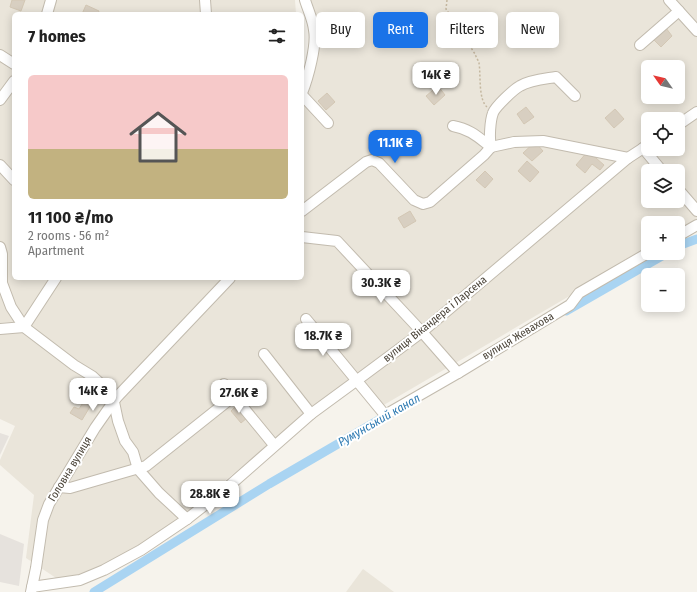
<!DOCTYPE html>
<meta charset="utf-8">
<style>
:root{--surface:#fff;--page:#f6f6f6;--text:#222;--muted:#767676;--line:#e0e0e0;--accent:#1a73e8}
body{margin:0;font-family:"Fira Sans Condensed",sans-serif;background:var(--page);color:var(--text);height:100vh;display:flex;flex-direction:column;font-size:15px;white-space:nowrap}
*{box-sizing:border-box;margin:0}
p{font-size:13px;color:var(--muted)}
.icon{flex:none;width:22px;height:22px;fill:none;stroke:currentColor;stroke-width:2;stroke-linecap:round;stroke-linejoin:round}
.map{position:relative;flex:1;overflow:hidden}
.details{position:absolute;left:12px;top:12px;width:292px;height:268px;display:flex;flex-direction:column;background:var(--surface);border-radius:6px;box-shadow:0 2px 10px #0003}
.details>*{flex:none}
.guide{position:absolute;left:316px;top:12px;width:321px;height:36px;display:flex;gap:8px}
.needle{width:26px;rotate:304deg}
.buttons{position:absolute;left:641px;top:60px;display:grid;gap:8px}
.buttons a{display:grid;place-items:center;width:44px;height:44px;border-radius:6px;background:var(--surface);box-shadow:0 2px 10px #0003;font-size:20px}
.price{position:absolute;translate:-50% -34px;padding:0 9px;border-radius:8px;background:#fff;color:#222;font-size:13px;line-height:26px;filter:drop-shadow(0 1px 2px #0008)}
.price::after{content:'';position:absolute;left:50%;top:24px;width:12px;height:9px;margin-left:-6px;background:inherit;clip-path:polygon(0 0,100% 0,50% 100%)}
.price.on{background:var(--accent);color:#fff}
ul{padding:0;list-style:none}
li{display:grid;align-content:center;gap:8px;height:212px;padding:0 16px}
li+li{border-top:1px solid var(--line)}
li span{display:grid;place-items:center;height:124px;border-radius:6px;color:#555}
li>.icon{margin-inline-start:auto}
span .icon{width:72px;height:72px;fill:#fffc;stroke-width:1}
li b{font-size:17px}
h2{display:flex;justify-content:space-between;align-items:center;height:48px;padding:0 16px;font-size:17px}
.pill{padding:0 14px;border-radius:6px;background:var(--surface);box-shadow:0 2px 10px #0003;font-size:14px;line-height:36px}
.pill.on{background:var(--accent);color:#fff}
.map>svg:first-child{display:block}
.residential{fill:#eae5da;fill-rule:evenodd}
.industrial{fill:#e6e2dd}
.lines{fill:none;stroke-linecap:round;stroke-linejoin:round}
.canal{stroke:#a9d4f2;stroke-width:9}
.building{fill:#d8cfc1;stroke:#d3c7b4}
.minor-casing{stroke:#c2bbae;stroke-width:12}
.path{stroke:#c4b79f;stroke-width:1.5;stroke-dasharray:2 2;stroke-linecap:butt}
.minor{stroke:#fff;stroke-width:10}
.labels{text-anchor:middle;dominant-baseline:central;stroke-width:4;stroke-linejoin:round;paint-order:stroke}
.street-label{font-size:11px;fill:#4b4439;stroke:#fff}
.water-label{font-size:12px;font-style:italic;fill:#2e7ab2;stroke:#fff}
</style>
<div class="map">
<svg width="697" height="592" viewBox="0 0 697 592">
<rect width="100%" height="100%" fill="#f6f3ec"/>
<g class="residential">
<polygon points="0,0 200,0 200,14 14,14 14,278 50,278 23,321 0,323"/>
<polygon points="209,0 295,0 296,14 210,14"/>
<path d="M311,0h386v221l-19,12v-10h-30v27l-266,156 -24,-31 -57,42 -106,89 -46,33 -53,30 -37,11 -33,-22 8,-63 -34,-30v-5l15,-34 -15,-7v-88l30,-4 32,-49h240v-177l4,-7 15,-55zM648,67h30v30h-30zM648,119h30v30h-30zM648,171h30v30h-30z"/>
<polygon points="363,569 394,592 346,592"/>
</g>
<g class="industrial">
<polygon points="0,433 9,436 0,455"/>
<polygon points="0,534 24,544 19,586 0,582"/>
</g>
<g class="lines">
<g class="canal">
<polyline points="678,246 697,239"/>
<polyline points="566,311 667,253"/>
<polyline points="94,592 269,484 391,413"/>
</g>
</g>
<g class="building">
<polygon points="12,0 25,0 21,11 10,7"/>
<polygon points="86,5 99,11 98,14 82,14"/>
<polygon points="666,28 672,36 661,47 654,40"/>
<polygon points="438,86 445,95 434,105 426,96"/>
<polygon points="327,93 335,102 326,110 318,101"/>
<polygon points="526,107 534,117 524,124 517,114"/>
<polygon points="615,109 624,119 614,128 605,118"/>
<polygon points="535,142 543,151 532,161 523,153"/>
<polygon points="588,151 604,165 600,170 592,164 585,173 576,165"/>
<polygon points="527,161 539,172 530,182 518,171"/>
<polygon points="485,171 493,179 485,188 476,180"/>
<polygon points="410,211 416,221 404,228 398,218"/>
<polygon points="84,401 91,405 82,420 70,413 74,407 79,409"/>
<polygon points="237,405 247,418 241,423 231,411"/>
</g>
<g class="lines">
<g class="minor-casing">
<g id="minor">
<polyline points="205,0 206,14"/>
<polyline points="669,0 697,31"/>
<polyline points="47,14 51,0"/>
<polyline points="640,45 679,11"/>
<polyline points="0,55 14,64"/>
<path d="M302,93c6,-15 15,-48 12,-63 -1,-10 -6,-20 -9,-30"/>
<polyline points="302,95 328,123"/>
<polyline points="0,100 14,81"/>
<polyline points="678,125 697,112"/>
<path d="M453,126c17,3 25,11 38,21"/>
<polyline points="491,147 514,142 543,141 628,158"/>
<path d="M491,147c-2,-8 -1,-26 2,-34 2,-6 21,-24 27,-27 10,-6 24,-7 36,-9l19,19"/>
<polyline points="643,148 662,171"/>
<polyline points="0,165 14,180"/>
<polyline points="678,189 697,211"/>
<polyline points="302,211 366,162 372,160 379,163 414,200 423,204 430,202 484,155 491,147"/>
<polyline points="678,236 697,225"/>
<polyline points="302,237 337,241 422,332 458,373"/>
<polyline points="0,247 2,254 2,283 11,307 24,327 74,365 92,376 116,398"/>
<polyline points="306,319 385,415 458,373 570,305 579,293 648,253"/>
<polyline points="0,329 24,327 56,278"/>
<polyline points="264,354 311,414"/>
<polyline points="224,384 274,445"/>
<polyline points="114,402 118,421 125,441 133,452 138,469 159,493 187,519"/>
<polyline points="59,487 70,488 146,466 234,396"/>
<polyline points="32,587 80,580 104,570 141,550 187,519 229,486 311,414 356,381 422,332 628,158 648,145"/>
<polyline points="31,592 36,568 43,520 49,504 95,428 116,398 230,278"/>
</g>
</g>
<path class="path" d="M447,0l-1,9 29,45c1,3 3,6 4,9 2,12 -1,36 8,44"/>
<use href="#minor" class="minor"/>
</g>
<g class="labels">
<g class="street-label">
<text transform="translate(435 319) rotate(-39)">вулиця Вікандера і Ларсена</text>
<text transform="translate(518 336) rotate(-31)">вулиця Жевахова</text>
<text transform="translate(70 469) rotate(-59)">Головна вулиця</text>
</g>
<g class="water-label">
<text transform="translate(379 420) rotate(-30)">Румунський канал</text>
</g>
</g>
</svg>
<div class="buttons">
<a><svg class="needle" viewBox="-14 -14 28 28"><path d="M0-13l5 13h-10z" fill="#e53935"/><path d="M0 13l5-13h-10z" fill="#767676"/></svg></a>
<a><svg class="icon" aria-label="locate" viewBox="0 0 24 24"><circle cx="12" cy="12" r="6"/><path d="M12 2v4M12 18v4M2 12h4M18 12h4"/></svg></a>
<a><svg class="icon" aria-label="layers" viewBox="0 0 24 24"><path d="M12 4l9 5-9 5-9-5zM3 14l9 5 9-5"/></svg></a>
<a>+</a>
<a>−</a>
</div>
<b class="price" style="left:436px;top:96px">14K ₴</b>
<b class="price on" style="left:395px;top:164px">11.1K ₴</b>
<b class="price" style="left:381px;top:304px">30.3K ₴</b>
<b class="price" style="left:323px;top:357px">18.7K ₴</b>
<b class="price" style="left:93px;top:412px">14K ₴</b>
<b class="price" style="left:239px;top:414px">27.6K ₴</b>
<b class="price" style="left:210px;top:515px">28.8K ₴</b>
<div class="guide">
<a class="pill">Buy</a>
<a class="pill on">Rent</a>
<a class="pill">Filters</a>
<a class="pill">New</a>
</div>
<section class="details">
<h2>7 homes<svg class="icon" aria-label="filters" viewBox="0 0 24 24"><path d="M4 7h16M4 17h16"/><circle cx="9" cy="7" r="2"/><circle cx="15" cy="17" r="2"/></svg></h2>
<ul>
<li><span style="background:linear-gradient(#f6c9c9 60%,#c2b280 0)"><svg class="icon" aria-label="home" viewBox="0 0 24 24"><path d="M3 11l9-7 9 7M6 9v11h12V9"/></svg></span><div><b>11 100 ₴/mo</b><p>2 rooms · 56 m²</p><p>Apartment</p></div></li>
</ul>
</section>
</div>
